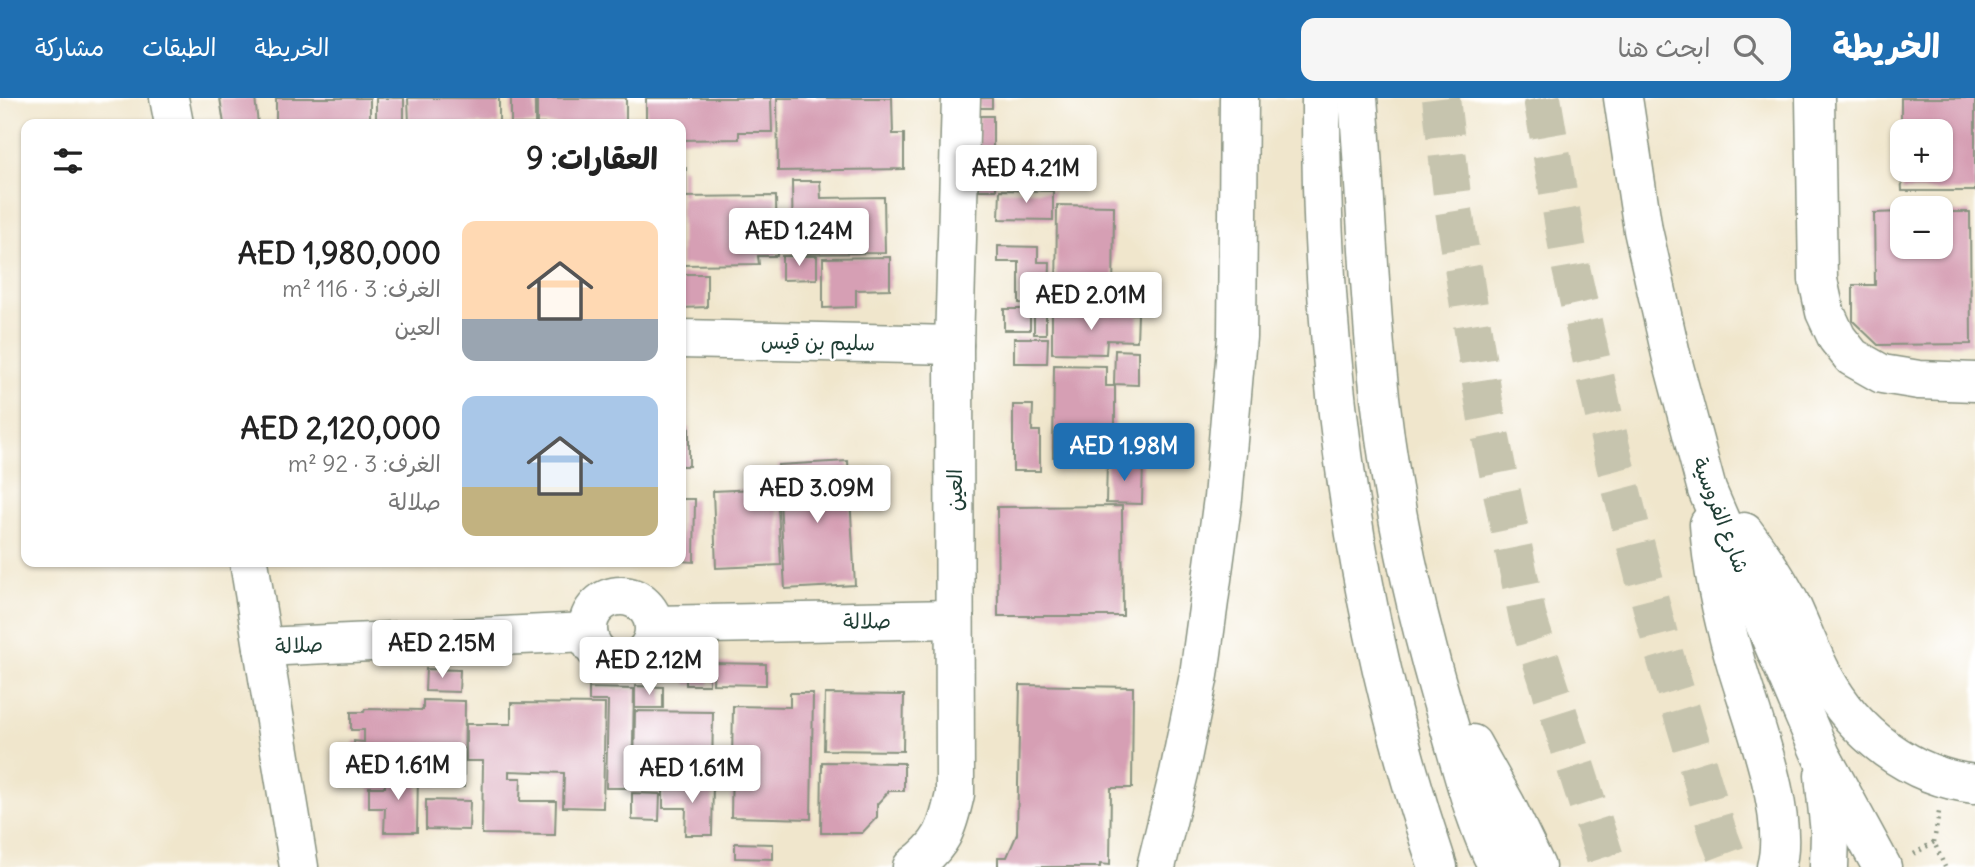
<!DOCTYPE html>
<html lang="ar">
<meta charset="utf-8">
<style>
:root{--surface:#fff;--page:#f6f6f6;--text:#222;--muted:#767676;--accent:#1f6fb2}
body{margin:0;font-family:Delius,"Playpen Sans Arabic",sans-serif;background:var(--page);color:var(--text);direction:rtl;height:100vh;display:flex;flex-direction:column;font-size:26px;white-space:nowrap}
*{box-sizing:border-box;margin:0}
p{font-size:23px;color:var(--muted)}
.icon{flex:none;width:38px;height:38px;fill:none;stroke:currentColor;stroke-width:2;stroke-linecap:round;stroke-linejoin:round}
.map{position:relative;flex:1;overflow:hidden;direction:ltr}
.drawer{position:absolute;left:21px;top:21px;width:665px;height:448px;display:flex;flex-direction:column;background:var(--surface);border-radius:14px;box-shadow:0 2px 5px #0004;direction:rtl}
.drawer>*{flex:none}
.fabs{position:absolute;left:1890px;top:21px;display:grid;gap:14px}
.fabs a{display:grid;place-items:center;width:63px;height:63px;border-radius:14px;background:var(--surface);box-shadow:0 2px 5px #0004;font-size:35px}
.price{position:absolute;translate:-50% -60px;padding:0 16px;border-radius:7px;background:#fff;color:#222;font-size:23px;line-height:46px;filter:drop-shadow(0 2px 4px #0008)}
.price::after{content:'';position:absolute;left:50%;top:42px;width:21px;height:16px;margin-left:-10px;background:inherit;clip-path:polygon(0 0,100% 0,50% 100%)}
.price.current{background:var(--accent);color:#fff}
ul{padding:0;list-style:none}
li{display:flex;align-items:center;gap:21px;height:175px;padding:0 28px}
li span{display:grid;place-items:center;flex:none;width:196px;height:140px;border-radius:14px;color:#555}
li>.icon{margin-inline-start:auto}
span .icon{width:84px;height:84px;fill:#fffc;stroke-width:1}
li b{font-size:30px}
h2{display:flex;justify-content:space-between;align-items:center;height:84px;padding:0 28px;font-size:30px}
header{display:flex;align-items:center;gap:42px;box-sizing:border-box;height:98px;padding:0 35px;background:var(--accent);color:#fff}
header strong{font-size:33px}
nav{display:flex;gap:38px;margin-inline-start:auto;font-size:24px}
.search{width:490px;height:63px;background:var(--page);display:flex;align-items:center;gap:18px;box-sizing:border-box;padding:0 24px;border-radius:14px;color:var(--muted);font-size:26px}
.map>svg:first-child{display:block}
.building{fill:#d69fb4}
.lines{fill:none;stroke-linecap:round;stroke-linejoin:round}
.highway-tunnel{stroke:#c6c4ae;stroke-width:38;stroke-dasharray:38 19;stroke-linecap:butt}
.minor-casing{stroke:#889280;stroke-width:41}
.major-casing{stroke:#889280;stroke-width:41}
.path{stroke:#889280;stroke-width:4.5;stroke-dasharray:2 5;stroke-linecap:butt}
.minor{stroke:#fff;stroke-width:38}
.major{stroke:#fff;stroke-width:38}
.labels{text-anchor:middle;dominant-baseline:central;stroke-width:5;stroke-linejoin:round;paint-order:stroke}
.street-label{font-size:21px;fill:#1f3d34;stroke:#fff}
</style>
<header>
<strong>الخريطة</strong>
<div class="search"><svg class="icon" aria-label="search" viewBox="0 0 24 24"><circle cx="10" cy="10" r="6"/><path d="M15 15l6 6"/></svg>ابحث هنا</div>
<nav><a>الخريطة</a><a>الطبقات</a><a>مشاركة</a></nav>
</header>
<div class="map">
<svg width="1975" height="769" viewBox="0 0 1975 769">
<rect width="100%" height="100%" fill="#fff"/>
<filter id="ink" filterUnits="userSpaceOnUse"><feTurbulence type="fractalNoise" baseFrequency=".0143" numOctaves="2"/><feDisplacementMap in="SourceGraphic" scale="14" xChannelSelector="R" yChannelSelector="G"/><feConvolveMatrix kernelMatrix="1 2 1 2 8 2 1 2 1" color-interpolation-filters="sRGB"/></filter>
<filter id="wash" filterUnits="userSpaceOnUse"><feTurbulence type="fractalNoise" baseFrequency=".00686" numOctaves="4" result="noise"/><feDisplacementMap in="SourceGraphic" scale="28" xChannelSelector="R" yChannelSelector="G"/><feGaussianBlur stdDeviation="1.57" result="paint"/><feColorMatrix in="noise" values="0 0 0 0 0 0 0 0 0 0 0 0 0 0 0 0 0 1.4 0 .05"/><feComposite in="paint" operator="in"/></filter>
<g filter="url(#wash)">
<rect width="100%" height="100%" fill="#f0e6cc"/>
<g id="blocks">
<g class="building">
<polygon points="220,0 255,0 258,26 224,26"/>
<rect x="276" y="0" width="94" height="26"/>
<rect x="376" y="0" width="28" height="26"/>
<polygon points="408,0 499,0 499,26 409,26"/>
<rect x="511" y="0" width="24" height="26"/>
<rect x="537" y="0" width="89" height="26"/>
<polygon points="646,0 771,0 772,34 739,34 739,41 681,42 681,26 646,26"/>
<polygon points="777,0 892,0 893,36 904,36 904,71 778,73"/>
<polygon points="979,0 992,0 992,10 978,10"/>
<polygon points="1901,0 1975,0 1975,93 1902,93 1901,72 1941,72 1941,33 1901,33"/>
<polygon points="979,18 993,18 993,71 978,71"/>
<rect x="681" y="70" width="5" height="27"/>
<rect x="979" y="76" width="17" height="16"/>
<polygon points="792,83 820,83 821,100 884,99 885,155 793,156"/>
<polygon points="1000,92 1053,93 1053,122 999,121"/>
<polygon points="776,98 777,158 758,158 759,166 681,167 681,99"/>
<polygon points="1057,107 1114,108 1113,203 1056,202"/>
<polygon points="1902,114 1902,149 1941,149 1941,114 1970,114 1971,246 1878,247 1853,223 1853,187 1875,187 1874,115"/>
<polygon points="998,148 1038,149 1038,164 1050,164 1049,206 1019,205 1019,164 998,164"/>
<polygon points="782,158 817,158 817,181 782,182"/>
<polygon points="890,159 890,191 856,192 856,209 823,210 823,160"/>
<polygon points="681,176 707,176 707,209 681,210"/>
<rect x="1034" y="207" width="12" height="29"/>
<rect x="1004" y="211" width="26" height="21"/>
<polygon points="1052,215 1138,216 1137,243 1107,242 1106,256 1052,255"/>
<polygon points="1014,240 1048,240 1047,265 1014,265"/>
<polygon points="1115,252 1138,253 1138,287 1114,286"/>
<polygon points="1054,267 1106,268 1106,288 1115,288 1115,359 1053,359"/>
<polygon points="1013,307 1033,307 1032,333 1040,333 1040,373 1013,373"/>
<rect x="681" y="330" width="8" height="38"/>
<polygon points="848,363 855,487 785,491 778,367"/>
<polygon points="1107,363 1143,364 1142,406 1106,405"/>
<polygon points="777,390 781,467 716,470 713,393"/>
<polygon points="681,401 695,401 694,464 681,463"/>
<polygon points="1122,408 1123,518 998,518 997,409"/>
<polygon points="714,565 766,566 766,587 713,586"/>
<rect x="686" y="566" width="23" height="21"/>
<polygon points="426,571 460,572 459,594 425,593"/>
<polygon points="1020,587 1133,589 1132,690 1111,690 1110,767 1100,766 1100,769 998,769 998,759 1007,759 1017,736"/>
<polygon points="635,588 663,589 663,610 635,610"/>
<polygon points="589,590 634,591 632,690 606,690 608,603 589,603"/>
<polygon points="790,595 813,595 811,721 731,719 733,608 790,609"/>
<polygon points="825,596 904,597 903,653 824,652"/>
<polygon points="423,602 465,603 464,689 423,688 423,671 353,670 354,643 364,644 364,632 351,632 351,614 364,614 365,611 423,612"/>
<polygon points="511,605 605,606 603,710 563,709 564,675 509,673 509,680 521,680 520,703 556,703 555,737 482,736 483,663 466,663 466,626 511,626"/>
<polygon points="635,613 713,614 712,679 634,677"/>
<polygon points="822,664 904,665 904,693 889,693 877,706 877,719 862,735 821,735"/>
<polygon points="385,675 418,676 417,734 384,734 385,710 369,710 369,689 385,689"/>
<polygon points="663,685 713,685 712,737 685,737 686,710 663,710"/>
<polygon points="632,695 660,696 659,723 632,722"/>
<polygon points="426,702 470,703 469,732 426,731"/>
<polygon points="735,745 773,746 773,761 735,760"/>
</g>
</g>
</g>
<g filter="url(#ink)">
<use href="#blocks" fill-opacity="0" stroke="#889280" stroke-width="2"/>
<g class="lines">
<g class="highway-tunnel">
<polyline points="1441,0 1453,106 1486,316 1528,521 1608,769"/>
<polyline points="1542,0 1571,170 1615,367 1661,545 1718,735 1731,769"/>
</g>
<g class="minor-casing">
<g id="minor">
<polyline points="169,0 174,26"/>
<polyline points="1815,0 1818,182 1825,214 1837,240 1852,259 1882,276 1919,282 1975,284"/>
<polyline points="681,241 954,247"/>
<polyline points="249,464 299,769"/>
<circle cx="621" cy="531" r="33"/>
<polyline points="654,527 954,521"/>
<polyline points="263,549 588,534"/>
<path d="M912,769c30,-22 35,-37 43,-73l-1,-449 7,-247"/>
<polyline points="1156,769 1179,675 1199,577 1223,400 1237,239 1239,0"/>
</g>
</g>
<g class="major-casing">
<g id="major">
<path d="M1321,0c-1,261 33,521 117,769"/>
<path d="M1358,0c7,86 10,173 18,260 11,123 36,245 72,364 14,47 27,102 50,145"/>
<polyline points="1623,0 1643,132 1672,261 1707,392 1821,657 1882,769"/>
<path d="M1709,426c3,46 13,92 26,136 15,54 56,153 41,207"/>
<path d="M1744,434c18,24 36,50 49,77 10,22 19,46 31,68 30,56 86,100 151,107"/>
<polyline points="1472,646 1506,707 1536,769"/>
<polyline points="1824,677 1830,735 1829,769"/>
</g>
</g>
<g class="path">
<polyline points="1934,744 1939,714"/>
<polyline points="1914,756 1934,744 1945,769"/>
</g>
<use href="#minor" class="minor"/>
<use href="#major" class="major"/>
</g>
</g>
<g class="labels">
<g class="street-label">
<text transform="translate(818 244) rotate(1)">سليم بن قيس</text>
<text transform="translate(954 392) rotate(-90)">العين</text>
<text transform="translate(1721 417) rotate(69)">شارع الفروسية</text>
<text transform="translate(867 523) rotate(-1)">صلالة</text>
<text transform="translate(299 547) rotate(-3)">صلالة</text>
</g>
</g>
</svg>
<div class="fabs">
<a>+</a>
<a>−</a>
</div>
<b class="price" style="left:1026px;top:107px">AED 4.21M</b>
<b class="price" style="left:799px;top:170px">AED 1.24M</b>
<b class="price" style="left:1091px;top:234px">AED 2.01M</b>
<b class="price current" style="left:1124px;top:385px">AED 1.98M</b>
<b class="price" style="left:817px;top:427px">AED 3.09M</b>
<b class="price" style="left:442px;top:582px">AED 2.15M</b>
<b class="price" style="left:649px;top:599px">AED 2.12M</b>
<b class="price" style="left:398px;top:704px">AED 1.61M</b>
<b class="price" style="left:692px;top:707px">AED 1.61M</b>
<section class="drawer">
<h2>العقارات: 9<svg class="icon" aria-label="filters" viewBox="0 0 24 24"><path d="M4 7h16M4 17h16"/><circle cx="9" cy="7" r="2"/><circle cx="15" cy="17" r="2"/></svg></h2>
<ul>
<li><span style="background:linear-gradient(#ffd9b3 70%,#9aa5b1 0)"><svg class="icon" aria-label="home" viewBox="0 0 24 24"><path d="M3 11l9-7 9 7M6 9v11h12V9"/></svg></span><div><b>AED 1,980,000</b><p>الغرف: 3 · 116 m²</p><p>العين</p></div></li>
<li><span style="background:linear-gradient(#a9c7e8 65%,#c2b280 0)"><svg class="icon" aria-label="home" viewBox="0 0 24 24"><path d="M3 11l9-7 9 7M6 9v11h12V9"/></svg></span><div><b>AED 2,120,000</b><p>الغرف: 3 · 92 m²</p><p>صلالة</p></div></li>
</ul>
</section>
</div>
